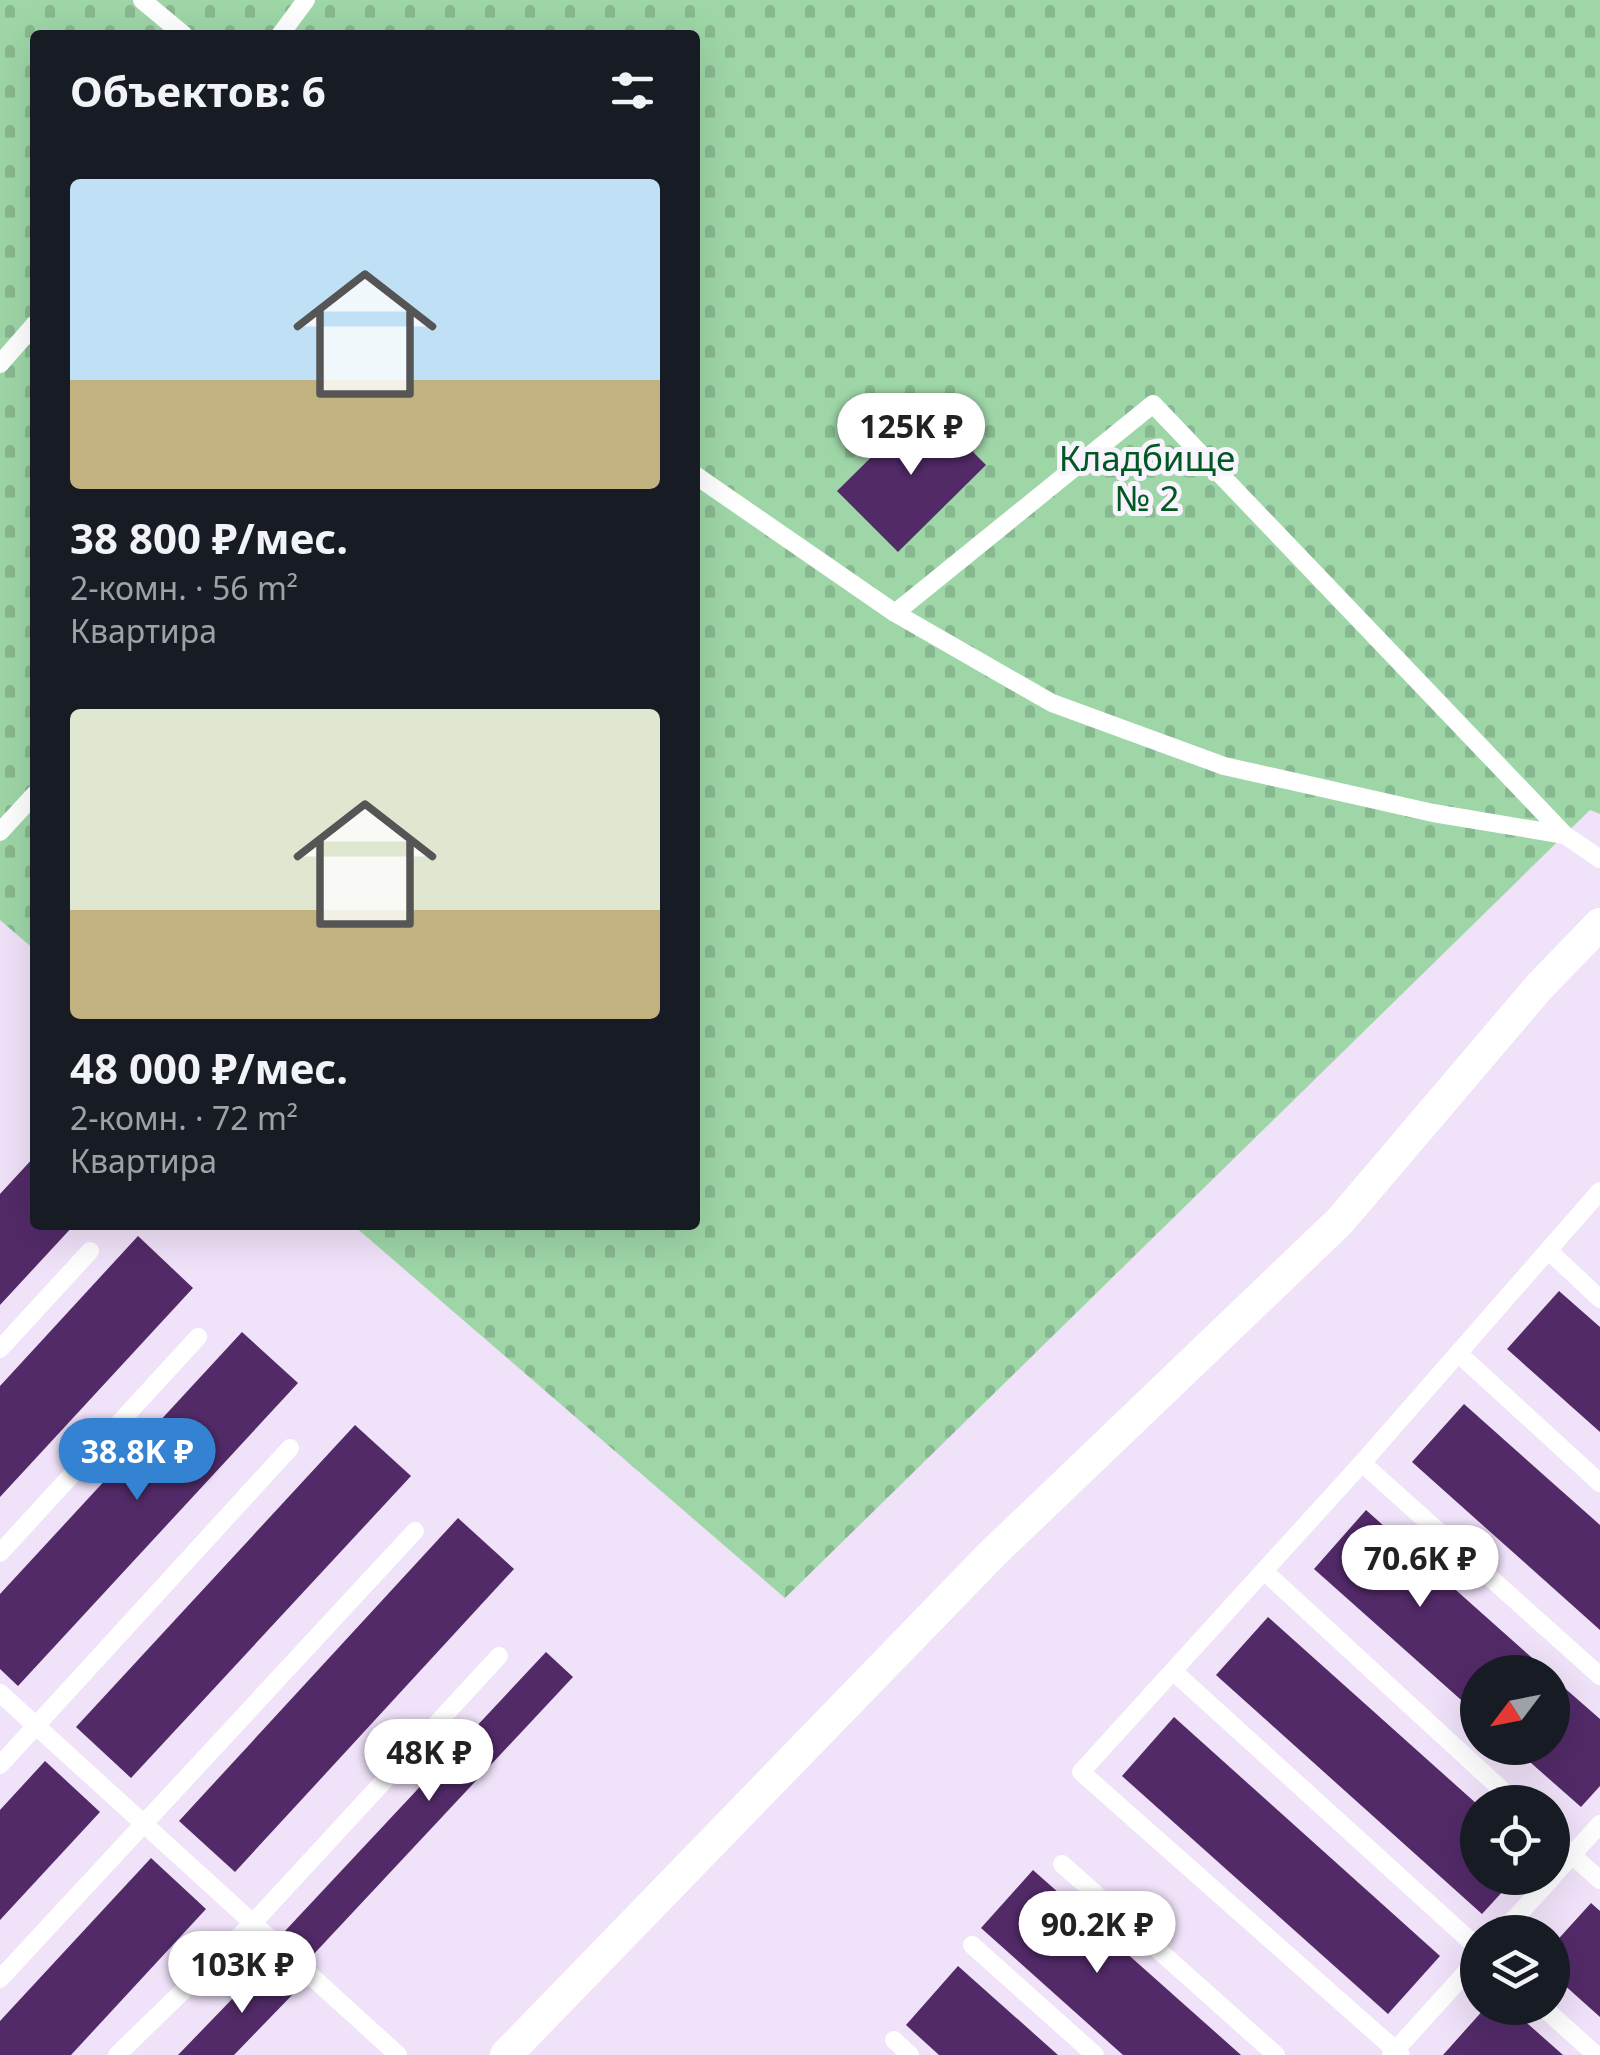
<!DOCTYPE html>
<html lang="ru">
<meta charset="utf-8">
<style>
:root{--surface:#171b24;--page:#242831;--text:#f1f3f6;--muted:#9ea1a6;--accent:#3482d2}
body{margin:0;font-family:"Noto Sans",sans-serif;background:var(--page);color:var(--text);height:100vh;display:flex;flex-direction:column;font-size:38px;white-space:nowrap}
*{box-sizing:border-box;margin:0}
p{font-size:32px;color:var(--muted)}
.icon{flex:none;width:55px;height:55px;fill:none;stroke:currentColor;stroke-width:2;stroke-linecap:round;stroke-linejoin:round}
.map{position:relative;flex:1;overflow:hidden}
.panel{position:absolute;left:30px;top:30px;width:670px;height:1200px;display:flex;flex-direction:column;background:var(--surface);border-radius:10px;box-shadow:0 10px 40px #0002}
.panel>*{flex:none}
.needle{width:65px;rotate:238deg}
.fabs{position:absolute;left:1460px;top:1655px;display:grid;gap:20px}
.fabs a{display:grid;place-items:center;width:110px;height:110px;border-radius:50%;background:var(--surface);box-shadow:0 10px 40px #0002;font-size:50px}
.price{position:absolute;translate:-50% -85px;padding:0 22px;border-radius:35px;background:#fff;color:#222;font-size:32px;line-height:65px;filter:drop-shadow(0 2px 5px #0008)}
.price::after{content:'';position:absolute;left:50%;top:60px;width:30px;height:22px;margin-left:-15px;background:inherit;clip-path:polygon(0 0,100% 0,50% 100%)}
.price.active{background:var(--accent);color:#fff}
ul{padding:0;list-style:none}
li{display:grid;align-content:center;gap:20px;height:530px;padding:0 40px}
li span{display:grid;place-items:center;height:310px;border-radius:10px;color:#555}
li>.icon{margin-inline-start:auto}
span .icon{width:180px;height:180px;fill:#fffc;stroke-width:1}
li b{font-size:42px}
h2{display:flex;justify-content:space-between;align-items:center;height:120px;padding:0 40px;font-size:42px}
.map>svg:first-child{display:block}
.cemetery{fill:url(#cemetery-stones)}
.building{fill:#522a68}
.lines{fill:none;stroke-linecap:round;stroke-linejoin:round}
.lane{stroke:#fff;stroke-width:18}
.street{stroke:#fff;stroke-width:32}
.labels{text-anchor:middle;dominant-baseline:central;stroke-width:10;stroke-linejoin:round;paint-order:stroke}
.park-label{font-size:35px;fill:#025823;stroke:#f8f3fc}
</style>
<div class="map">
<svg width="1600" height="2055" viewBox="0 0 1600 2055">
<defs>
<pattern id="cemetery-stones" width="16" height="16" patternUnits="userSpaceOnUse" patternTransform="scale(2.5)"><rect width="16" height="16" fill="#9ed6a7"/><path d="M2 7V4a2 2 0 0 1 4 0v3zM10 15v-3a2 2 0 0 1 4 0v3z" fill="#88b890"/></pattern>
</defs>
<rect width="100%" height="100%" fill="#f0e2f9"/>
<polygon class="cemetery" points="0,0 1600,0 1600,814 1590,810 785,1598 353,1225 695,1225 695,35 35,35 35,950 0,920"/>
<g class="building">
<polygon points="925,404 986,465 898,552 837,491"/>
<polygon points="35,1156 35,1225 74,1225 0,1305 0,1194"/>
<polygon points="138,1236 193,1288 0,1497 0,1386"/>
<polygon points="1559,1291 1600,1327 1600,1432 1507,1349"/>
<polygon points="242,1332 298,1383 18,1686 0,1669 0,1594"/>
<polygon points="1464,1404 1600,1525 1600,1630 1412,1462"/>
<polygon points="355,1425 411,1476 131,1778 76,1727"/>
<polygon points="1366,1510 1548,1672 1478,1672 1478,1715 1314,1569"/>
<polygon points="458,1518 514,1569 235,1872 179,1821"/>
<polygon points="1268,1617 1478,1805 1478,1878 1515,1878 1482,1914 1216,1675"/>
<polygon points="546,1652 573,1677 312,1956 285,1931"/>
<polygon points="1552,1677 1600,1719 1600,1786 1581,1807 1514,1748 1552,1748"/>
<polygon points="1174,1717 1440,1956 1388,2014 1122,1776"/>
<polygon points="45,1761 100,1812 0,1920 0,1810"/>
<polygon points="151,1858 206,1909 71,2055 0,2055 0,2021"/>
<polygon points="1033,1870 1241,2055 1123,2055 981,1928"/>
<polygon points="1591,1903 1600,1911 1600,2017 1552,1974 1552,1946"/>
<polygon points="266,1964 295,1992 234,2055 178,2055"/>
<polygon points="958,1966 1058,2055 939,2055 906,2025"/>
<polygon points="1485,2008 1510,2008 1563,2055 1443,2055"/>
</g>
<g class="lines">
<g class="lane">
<polyline points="142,0 184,35"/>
<polyline points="280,35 306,0"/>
<polyline points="0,364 35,324"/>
<polyline points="695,475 895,613"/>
<polyline points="0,832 35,794"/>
<polyline points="1565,835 1153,404 895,613 1052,703 1224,766 1433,813 1565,835 1600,859"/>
<polyline points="1548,1250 1600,1299"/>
<polyline points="0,1349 90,1251"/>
<polyline points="1458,1353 1600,1483"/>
<polyline points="1362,1463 1600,1676"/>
<polyline points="0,1553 198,1337"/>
<polyline points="1264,1571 1515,1802"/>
<polyline points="1173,1671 1478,1948"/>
<polyline points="0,1693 398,2055"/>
<polyline points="0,1765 290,1448"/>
<polyline points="1552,1837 1600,1880"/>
<polyline points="1062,1864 1276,2055"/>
<polyline points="1552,1877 1600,1824"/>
<polyline points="1502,1932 1552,1878"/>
<polyline points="972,1945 1095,2055"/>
<polyline points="0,1979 415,1531"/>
<polyline points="1544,2008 1596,2055"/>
<polyline points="894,2040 910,2055"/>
<polyline points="117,2055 253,1923 499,1656"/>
<polyline points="1391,2055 1478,1959"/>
<polyline points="1401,2055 1081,1772 1362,1463 1600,1191"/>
</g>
<polyline class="street" points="506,2055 992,1554 1340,1221 1539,987 1600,924"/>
</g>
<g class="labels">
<g class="park-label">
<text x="1147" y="457">Кладбище<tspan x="1147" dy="40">№ 2</tspan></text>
</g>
</g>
</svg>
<div class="fabs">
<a><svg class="needle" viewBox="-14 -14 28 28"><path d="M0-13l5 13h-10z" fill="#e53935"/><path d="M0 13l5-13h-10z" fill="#9ea1a6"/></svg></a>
<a><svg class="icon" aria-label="locate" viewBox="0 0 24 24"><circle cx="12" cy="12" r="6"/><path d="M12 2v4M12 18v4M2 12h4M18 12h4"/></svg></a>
<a><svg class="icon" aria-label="layers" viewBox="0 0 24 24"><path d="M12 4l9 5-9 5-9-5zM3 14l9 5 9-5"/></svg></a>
</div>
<b class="price" style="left:911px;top:478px">125K ₽</b>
<b class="price active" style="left:137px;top:1503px">38.8K ₽</b>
<b class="price" style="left:1420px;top:1610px">70.6K ₽</b>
<b class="price" style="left:429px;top:1804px">48K ₽</b>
<b class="price" style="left:1097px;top:1976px">90.2K ₽</b>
<b class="price" style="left:242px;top:2016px">103K ₽</b>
<section class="panel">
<h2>Объектов: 6<svg class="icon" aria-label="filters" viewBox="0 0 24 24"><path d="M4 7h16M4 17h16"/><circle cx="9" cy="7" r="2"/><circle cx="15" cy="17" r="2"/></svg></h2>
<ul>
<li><span style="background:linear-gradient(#bfe0f5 65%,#c2b280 0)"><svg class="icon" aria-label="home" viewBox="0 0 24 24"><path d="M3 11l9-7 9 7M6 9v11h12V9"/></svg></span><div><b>38 800 ₽/мес.</b><p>2-комн. · 56 m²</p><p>Квартира</p></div></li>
<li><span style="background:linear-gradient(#dfe7d0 65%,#c2b280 0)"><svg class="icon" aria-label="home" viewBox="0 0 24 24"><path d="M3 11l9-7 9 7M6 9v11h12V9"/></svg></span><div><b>48 000 ₽/мес.</b><p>2-комн. · 72 m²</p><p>Квартира</p></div></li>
</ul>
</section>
</div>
